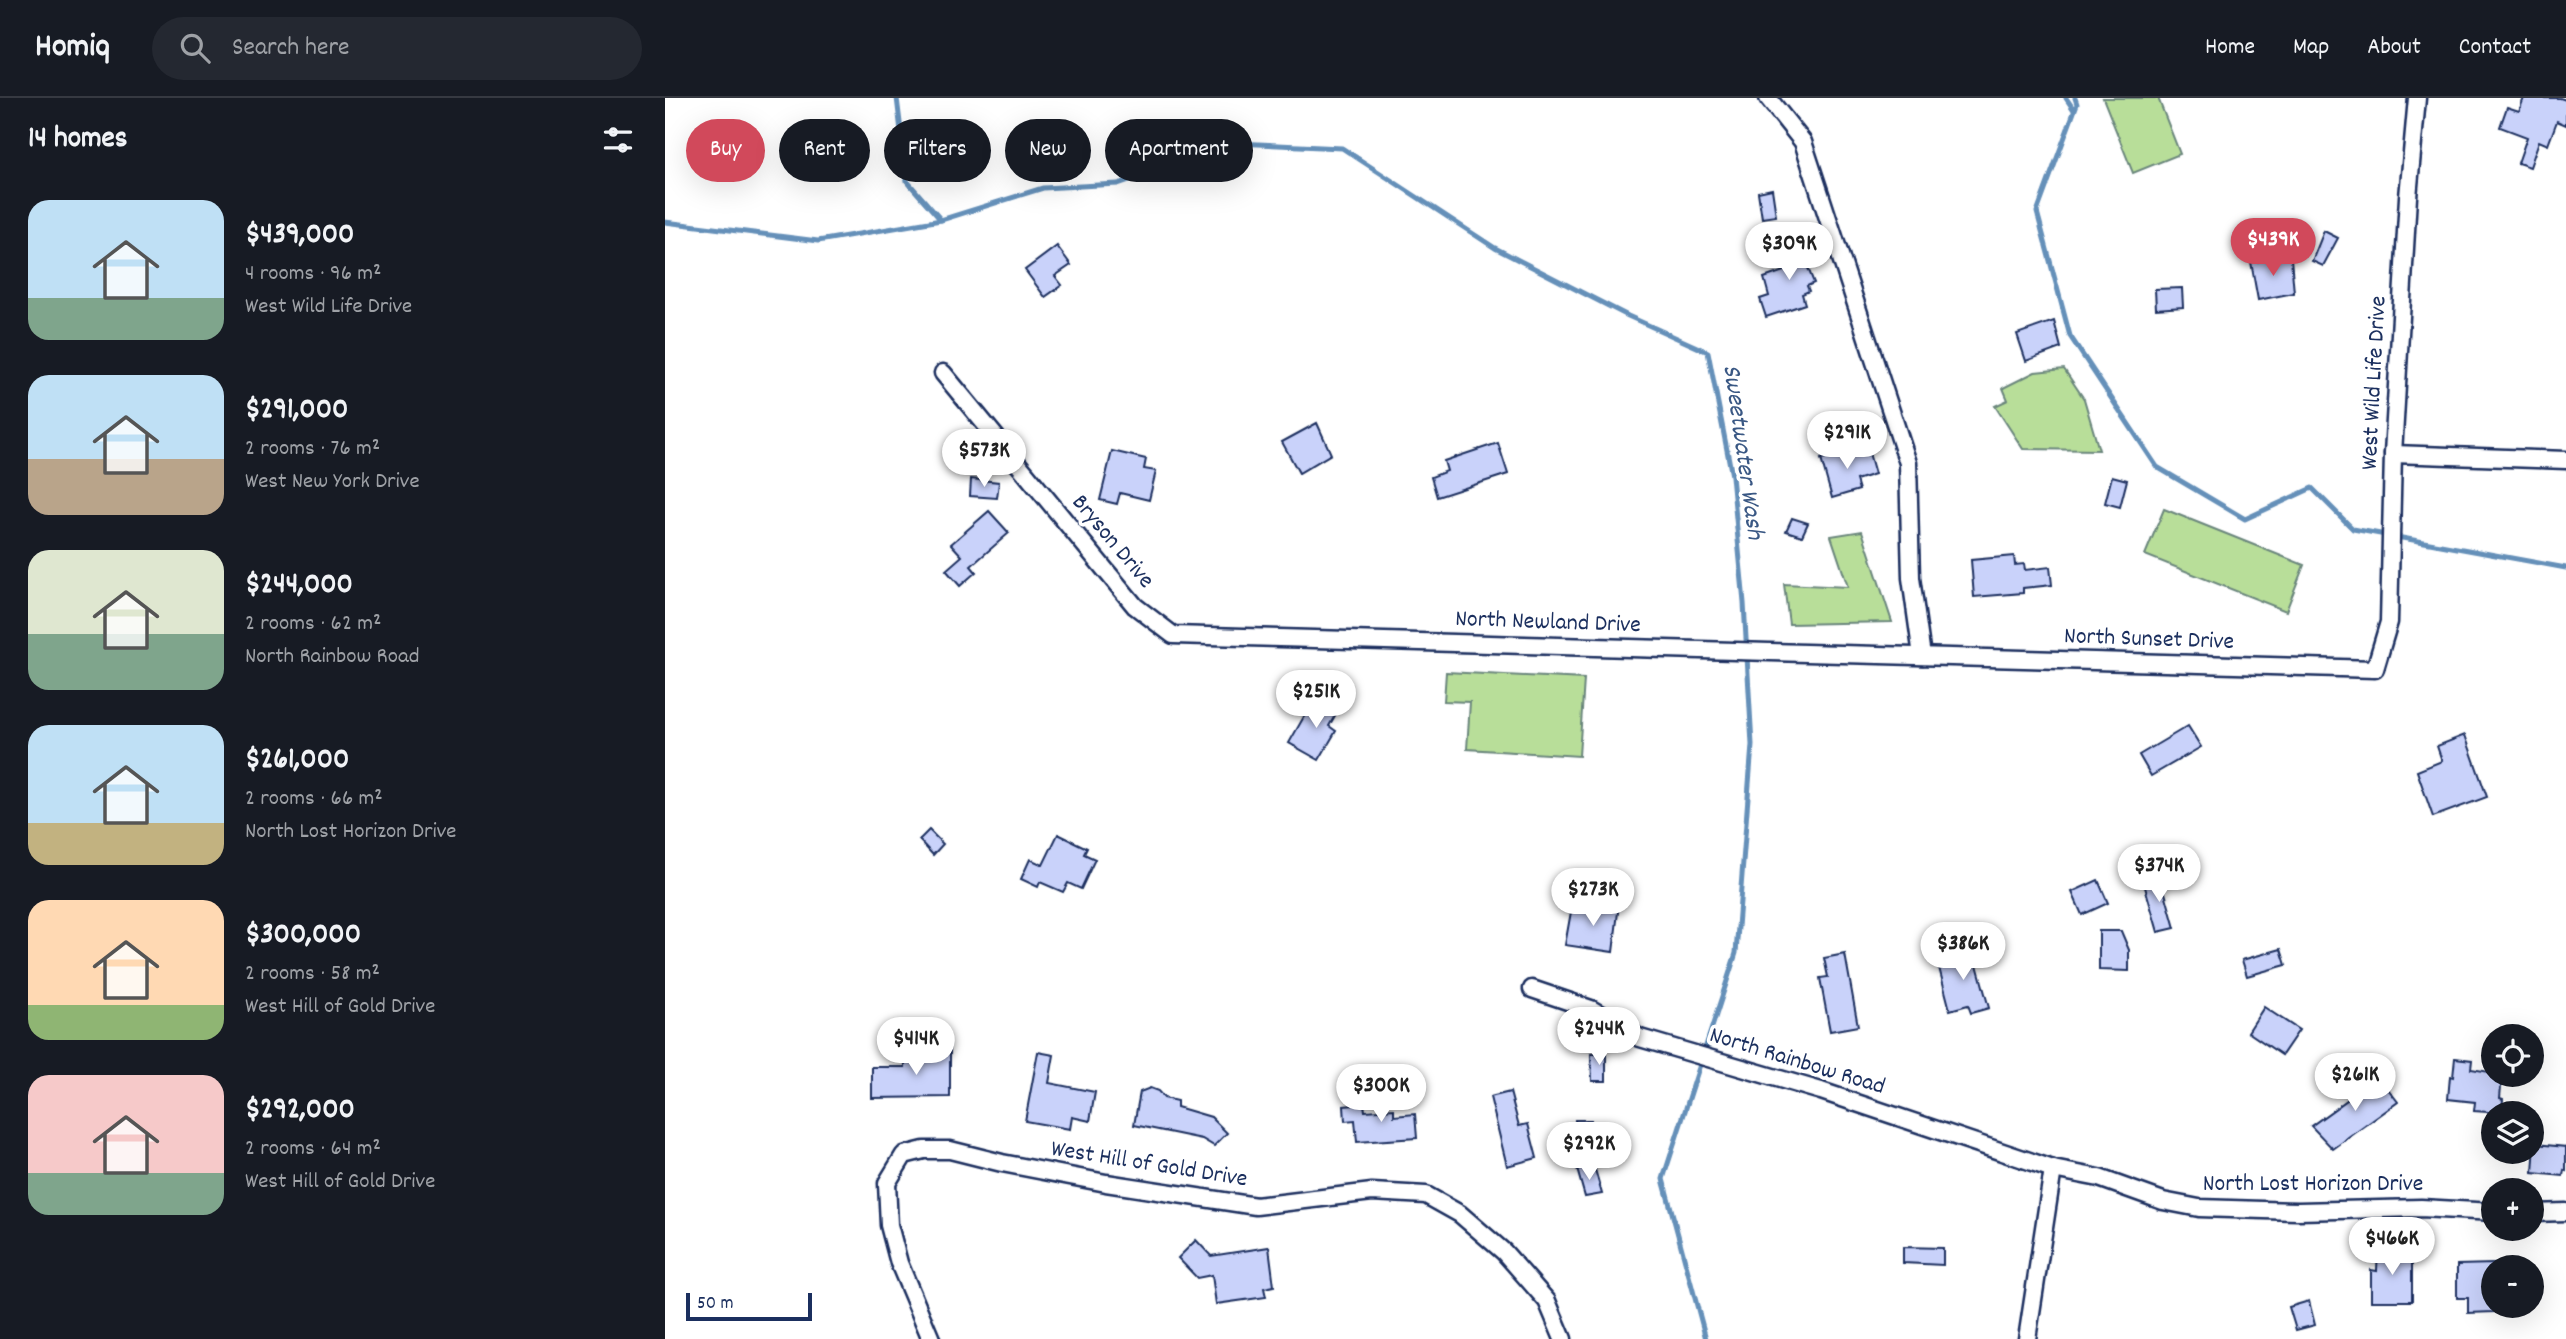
<!DOCTYPE html>
<meta charset="utf-8">
<style>
:root{--surface:#171b24;--page:#242831;--text:#f1f3f6;--muted:#9ea1a6;--line:#363941;--accent:#d1495b}
body{margin:0;font-family:Dekko,sans-serif;background:var(--page);color:var(--text);height:100vh;display:flex;flex-direction:column;font-size:26px;white-space:nowrap}
*{box-sizing:border-box;margin:0}
p{font-size:23px;color:var(--muted)}
.icon{flex:none;width:38px;height:38px;fill:none;stroke:currentColor;stroke-width:2;stroke-linecap:round;stroke-linejoin:round}
.map{position:relative;flex:1;overflow:hidden}
.details{display:flex;flex-direction:column;background:var(--surface);width:665px}
.details>*{flex:none}
.hud{position:absolute;left:21px;top:21px;width:665px;height:63px;display:flex;gap:14px}
.buttons{position:absolute;left:1816px;top:926px;display:grid;gap:14px}
.buttons a{display:grid;place-items:center;width:63px;height:63px;border-radius:50%;background:var(--surface);box-shadow:0 7px 28px #0002;font-size:35px}
.scale{position:absolute;left:21px;bottom:18px;width:126px;box-sizing:border-box;padding-left:7px;border:4px solid #1b2f5e;border-top:0;font-size:19px;line-height:24px;white-space:nowrap;color:#1b2f5e;-webkit-text-stroke:5px #fff;paint-order:stroke}
.price{position:absolute;translate:-50% -60px;padding:0 16px;border-radius:24px;background:#fff;color:#222;font-size:23px;line-height:46px;filter:drop-shadow(0 2px 4px #0008)}
.price::after{content:'';position:absolute;left:50%;top:42px;width:21px;height:16px;margin-left:-10px;background:inherit;clip-path:polygon(0 0,100% 0,50% 100%)}
.price.current{background:var(--accent);color:#fff}
ul{padding:0;list-style:none}
li{display:flex;align-items:center;gap:21px;height:175px;padding:0 28px}
li span{display:grid;place-items:center;flex:none;width:196px;height:140px;border-radius:21px;color:#555}
li>.icon{margin-inline-start:auto}
span .icon{width:84px;height:84px;fill:#fffc;stroke-width:1}
li b{font-size:30px}
h2{display:flex;justify-content:space-between;align-items:center;height:84px;padding:0 28px;font-size:30px}
.chip{padding:0 24px;border-radius:32px;background:var(--surface);box-shadow:0 7px 28px #0002;font-size:24px;line-height:63px}
.chip.current{background:var(--accent);color:#fff}
header{display:flex;align-items:center;gap:42px;box-sizing:border-box;height:98px;padding:0 35px;background:var(--surface);border-bottom:2px solid var(--line)}
header strong{font-size:33px}
nav{display:flex;gap:38px;margin-inline-start:auto;font-size:24px}
.search{width:490px;height:63px;background:var(--page);display:flex;align-items:center;gap:18px;box-sizing:border-box;padding:0 24px;border-radius:38px;color:var(--muted);font-size:26px}
main{display:flex;flex:1;min-height:0}
.map>svg:first-child{display:block}
.green{fill:#b8de99;stroke:#6a867c;stroke-width:2}
.lines{fill:none;stroke-linecap:round;stroke-linejoin:round}
.stream{stroke:#6590b9;stroke-width:5}
.building{fill:#c9d2fa;stroke:#1b2f5e;stroke-width:2}
.street-casing{stroke:#1b2f5e;stroke-width:21}
.street{stroke:#fff;stroke-width:16}
.labels{text-anchor:middle;dominant-baseline:central;stroke-width:7;stroke-linejoin:round;paint-order:stroke}
.street-label{font-size:24px;fill:#1b2f5e;stroke:#fff}
.water-label{font-size:26px;font-style:italic;fill:#3a5884;stroke:#fff}
</style>
<header>
<strong>Homiq</strong>
<div class="search"><svg class="icon" aria-label="search" viewBox="0 0 24 24"><circle cx="10" cy="10" r="6"/><path d="M15 15l6 6"/></svg>Search here</div>
<nav><a>Home</a><a>Map</a><a>About</a><a>Contact</a></nav>
</header>
<main>
<section class="details">
<h2>14 homes<svg class="icon" aria-label="filters" viewBox="0 0 24 24"><path d="M4 7h16M4 17h16"/><circle cx="9" cy="7" r="2"/><circle cx="15" cy="17" r="2"/></svg></h2>
<ul>
<li><span style="background:linear-gradient(#bfe0f5 70%,#7fa58c 0)"><svg class="icon" aria-label="home" viewBox="0 0 24 24"><path d="M3 11l9-7 9 7M6 9v11h12V9"/></svg></span><div><b>$439,000</b><p>4 rooms · 96 m²</p><p>West Wild Life Drive</p></div></li>
<li><span style="background:linear-gradient(#bfe0f5 60%,#b9a48a 0)"><svg class="icon" aria-label="home" viewBox="0 0 24 24"><path d="M3 11l9-7 9 7M6 9v11h12V9"/></svg></span><div><b>$291,000</b><p>2 rooms · 76 m²</p><p>West New York Drive</p></div></li>
<li><span style="background:linear-gradient(#dfe7d0 60%,#7fa58c 0)"><svg class="icon" aria-label="home" viewBox="0 0 24 24"><path d="M3 11l9-7 9 7M6 9v11h12V9"/></svg></span><div><b>$244,000</b><p>2 rooms · 62 m²</p><p>North Rainbow Road</p></div></li>
<li><span style="background:linear-gradient(#bfe0f5 70%,#c2b280 0)"><svg class="icon" aria-label="home" viewBox="0 0 24 24"><path d="M3 11l9-7 9 7M6 9v11h12V9"/></svg></span><div><b>$261,000</b><p>2 rooms · 66 m²</p><p>North Lost Horizon Drive</p></div></li>
<li><span style="background:linear-gradient(#ffd9b3 75%,#8fb573 0)"><svg class="icon" aria-label="home" viewBox="0 0 24 24"><path d="M3 11l9-7 9 7M6 9v11h12V9"/></svg></span><div><b>$300,000</b><p>2 rooms · 58 m²</p><p>West Hill of Gold Drive</p></div></li>
<li><span style="background:linear-gradient(#f6c9c9 70%,#7fa58c 0)"><svg class="icon" aria-label="home" viewBox="0 0 24 24"><path d="M3 11l9-7 9 7M6 9v11h12V9"/></svg></span><div><b>$292,000</b><p>2 rooms · 64 m²</p><p>West Hill of Gold Drive</p></div></li>
</ul>
</section>
<div class="map">
<svg width="1901" height="1241" viewBox="0 0 1901 1241">
<rect width="100%" height="100%" fill="#fff"/>
<filter id="ink" filterUnits="userSpaceOnUse"><feTurbulence type="fractalNoise" baseFrequency=".0143" numOctaves="2"/><feDisplacementMap in="SourceGraphic" scale="14" xChannelSelector="R" yChannelSelector="G"/><feConvolveMatrix kernelMatrix="1 2 1 2 8 2 1 2 1" color-interpolation-filters="sRGB"/></filter>
<g filter="url(#ink)">
<g class="green">
<polygon points="1438,0 1493,0 1515,56 1468,75"/>
<polygon points="1399,271 1419,301 1434,352 1358,351 1330,308 1343,302 1338,290 1370,274"/>
<polygon points="1499,411 1639,467 1621,513 1480,457"/>
<polygon points="1197,433 1227,524 1124,526 1119,486 1183,489 1166,438"/>
<polygon points="781,574 919,581 914,658 802,651 805,604 779,603"/>
</g>
<g class="lines">
<g class="stream">
<polyline points="232,0 242,83 276,122 378,90 453,86 571,45 677,50 830,150 963,218 1043,254 1067,378 1079,505 1087,647 1071,855 998,1081 1041,1241"/>
<polyline points="1401,0 1409,12"/>
<polyline points="1410,0 1412,6 1372,114 1405,238 1492,369 1580,421 1647,390 1688,431 1901,470"/>
<polyline points="0,124 153,143 276,122"/>
</g>
</g>
<g class="building">
<polygon points="1859,0 1895,0 1901,2 1901,27 1892,23 1883,47 1874,43 1865,69 1853,65 1862,39 1835,29 1842,9 1854,13"/>
<polygon points="1107,91 1111,118 1097,120 1093,94"/>
<polygon points="1659,133 1673,140 1658,168 1647,163"/>
<polygon points="1142,146 1149,168 1143,170 1149,185 1142,188 1144,193 1137,196 1140,206 1101,219 1095,201 1104,198 1099,180 1119,173 1113,155"/>
<polygon points="392,148 406,167 390,178 397,187 380,199 360,172"/>
<polygon points="1626,160 1629,195 1593,202 1586,164"/>
<polygon points="1517,190 1518,209 1491,211 1490,191"/>
<polygon points="1389,223 1396,250 1361,263 1352,236"/>
<polygon points="652,325 666,356 634,375 617,344"/>
<polygon points="833,345 843,376 772,399 766,379 782,373 779,363"/>
<polygon points="1202,348 1210,376 1191,382 1194,392 1167,400 1156,361"/>
<polygon points="447,353 481,361 479,371 491,373 484,402 455,395 452,406 435,402"/>
<polygon points="1447,378 1462,382 1455,409 1440,405"/>
<polygon points="306,381 334,384 332,400 305,398"/>
<polygon points="324,413 344,435 306,468 311,474 295,488 281,472 297,458 286,446"/>
<polygon points="1127,420 1143,425 1137,438 1121,433"/>
<polygon points="1349,458 1350,467 1359,466 1360,472 1385,469 1387,487 1358,490 1358,495 1309,499 1306,462"/>
<polygon points="657,599 675,609 664,628 671,633 654,662 624,645 641,615 647,616"/>
<polygon points="1523,628 1536,649 1486,678 1474,657"/>
<polygon points="1800,637 1822,699 1768,719 1752,673 1777,663 1772,648"/>
<polygon points="264,732 278,746 268,757 254,742"/>
<polygon points="393,736 422,750 419,756 430,761 416,791 403,785 398,794 375,784 373,789 356,781 365,761 378,767"/>
<polygon points="1495,777 1510,830 1493,834 1478,782"/>
<polygon points="1433,782 1443,805 1417,817 1407,794"/>
<polygon points="939,806 954,806 948,854 900,847 907,808 938,811"/>
<polygon points="1434,833 1456,833 1464,852 1464,873 1434,872"/>
<polygon points="1616,851 1621,867 1582,878 1577,862"/>
<polygon points="1308,852 1324,910 1306,915 1303,907 1285,912 1272,862"/>
<polygon points="1180,856 1193,928 1165,933 1155,880 1163,879 1159,860"/>
<polygon points="1599,909 1634,932 1617,957 1583,934"/>
<polygon points="259,948 285,948 285,999 207,1000 207,969 240,969 240,960 259,960"/>
<polygon points="373,954 389,957 384,985 430,994 425,1023 407,1019 405,1031 360,1023"/>
<polygon points="926,956 941,956 941,983 927,983"/>
<polygon points="1790,960 1807,962 1806,971 1837,976 1835,1000 1838,1001 1837,1015 1809,1013 1810,1004 1783,1001 1785,978 1788,979"/>
<polygon points="1714,979 1733,1004 1668,1051 1646,1028"/>
<polygon points="485,990 493,993 499,1000 512,1003 512,1009 546,1019 562,1035 549,1048 537,1041 469,1027 475,994"/>
<polygon points="845,994 854,1028 863,1026 872,1060 842,1068 825,999"/>
<polygon points="699,1006 700,1013 729,1011 729,1018 750,1016 752,1040 692,1044 690,1022 680,1023 679,1008"/>
<polygon points="910,1022 926,1022 927,1040 911,1041"/>
<polygon points="1870,1046 1901,1049 1901,1073 1899,1072 1898,1078 1868,1075"/>
<polygon points="929,1068 937,1096 920,1099 912,1071"/>
<polygon points="531,1142 546,1158 604,1149 609,1188 599,1190 601,1199 551,1206 547,1177 532,1180 513,1160"/>
<polygon points="1713,1148 1730,1148 1730,1161 1747,1161 1747,1203 1706,1203 1706,1172 1712,1173"/>
<polygon points="1238,1149 1278,1150 1278,1167 1238,1165"/>
<polygon points="1829,1166 1829,1214 1803,1215 1803,1200 1792,1200 1792,1167"/>
<polygon points="1644,1203 1650,1227 1631,1232 1624,1209"/>
</g>
<g class="lines">
<g class="street-casing">
<g id="street">
<polyline points="1103,0 1138,44 1243,365 1246,480 1257,558"/>
<polyline points="278,275 470,508 508,537 1710,571 1724,524 1728,356 1743,99 1752,0"/>
<polyline points="1728,356 1901,362"/>
<polyline points="867,891 926,911 975,940 1156,993 1388,1071 1434,1080 1498,1103 1534,1110 1633,1113 1756,1110 1829,1114"/>
<polyline points="1867,1115 1901,1114"/>
<polyline points="266,1241 234,1165 224,1127 222,1085 239,1057 259,1052 285,1052 337,1065 441,1085 591,1108 707,1094 761,1097 795,1116 839,1154 882,1203 898,1241"/>
<polyline points="1362,1241 1388,1071"/>
</g>
</g>
<use href="#street" class="street"/>
</g>
</g>
<g class="labels">
<g class="street-label">
<text transform="translate(1710 285) rotate(-87)">West Wild Life Drive</text>
<text transform="translate(447 444) rotate(50)">Bryson Drive</text>
<text transform="translate(883 525) rotate(2)">North Newland Drive</text>
<text transform="translate(1484 542) rotate(2)">North Sunset Drive</text>
<text transform="translate(1132 964) rotate(17)">North Rainbow Road</text>
<text transform="translate(484 1067) rotate(9)">West Hill of Gold Drive</text>
<text x="1648" y="1087">North Lost Horizon Drive</text>
</g>
<g class="water-label">
<text transform="translate(1077 354) rotate(82)">Sweetwater Wash</text>
</g>
</g>
</svg>
<div class="buttons">
<a><svg class="icon" aria-label="locate" viewBox="0 0 24 24"><circle cx="12" cy="12" r="6"/><path d="M12 2v4M12 18v4M2 12h4M18 12h4"/></svg></a>
<a><svg class="icon" aria-label="layers" viewBox="0 0 24 24"><path d="M12 4l9 5-9 5-9-5zM3 14l9 5 9-5"/></svg></a>
<a>+</a>
<a>−</a>
</div>
<div class="scale">50 m</div>
<b class="price current" style="left:1608px;top:180px">$439K</b>
<b class="price" style="left:1124px;top:184px">$309K</b>
<b class="price" style="left:1182px;top:373px">$291K</b>
<b class="price" style="left:319px;top:391px">$573K</b>
<b class="price" style="left:651px;top:632px">$251K</b>
<b class="price" style="left:1494px;top:806px">$374K</b>
<b class="price" style="left:928px;top:830px">$273K</b>
<b class="price" style="left:1298px;top:884px">$386K</b>
<b class="price" style="left:934px;top:969px">$244K</b>
<b class="price" style="left:251px;top:979px">$414K</b>
<b class="price" style="left:1690px;top:1015px">$261K</b>
<b class="price" style="left:716px;top:1026px">$300K</b>
<b class="price" style="left:924px;top:1084px">$292K</b>
<b class="price" style="left:1727px;top:1179px">$466K</b>
<div class="hud">
<a class="chip current">Buy</a>
<a class="chip">Rent</a>
<a class="chip">Filters</a>
<a class="chip">New</a>
<a class="chip">Apartment</a>
</div>
</div>
</main>
